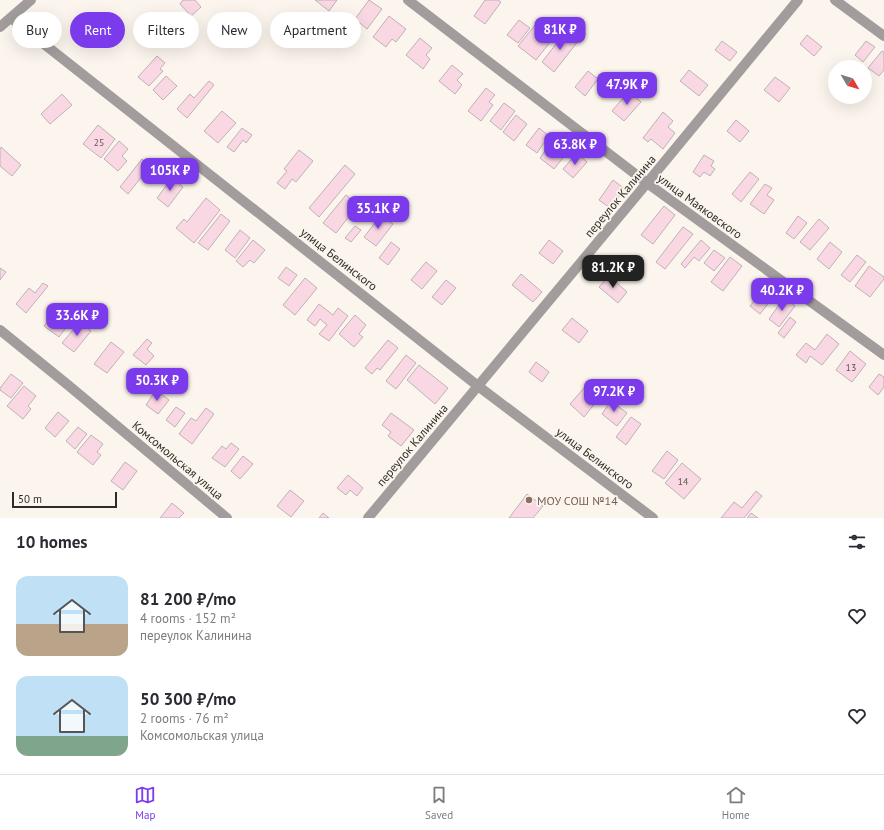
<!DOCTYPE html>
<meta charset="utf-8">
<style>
:root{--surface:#fff;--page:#f7f7f7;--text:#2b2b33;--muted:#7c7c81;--line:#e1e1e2;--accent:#7c3aed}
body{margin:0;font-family:"PT Sans",sans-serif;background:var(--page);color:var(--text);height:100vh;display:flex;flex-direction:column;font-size:15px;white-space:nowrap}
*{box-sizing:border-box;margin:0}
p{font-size:13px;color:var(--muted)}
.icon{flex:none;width:22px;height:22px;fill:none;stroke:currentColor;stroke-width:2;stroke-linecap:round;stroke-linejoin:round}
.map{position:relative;height:518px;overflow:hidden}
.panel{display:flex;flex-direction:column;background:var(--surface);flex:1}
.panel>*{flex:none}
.top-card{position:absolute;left:12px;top:12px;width:400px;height:36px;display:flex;gap:8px}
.needle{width:26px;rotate:128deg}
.controls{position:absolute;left:828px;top:60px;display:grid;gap:8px}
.controls a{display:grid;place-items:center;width:44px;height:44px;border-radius:50%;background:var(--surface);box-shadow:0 4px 16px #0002;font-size:20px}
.scale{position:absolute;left:12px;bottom:10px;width:105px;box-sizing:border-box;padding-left:4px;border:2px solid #2e2c28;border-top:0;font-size:11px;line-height:14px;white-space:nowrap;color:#2e2c28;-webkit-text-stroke:3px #fcf5ed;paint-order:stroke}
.price{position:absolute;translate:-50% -34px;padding:0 9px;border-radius:8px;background:var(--accent);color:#fff;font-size:13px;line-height:26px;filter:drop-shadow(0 1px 2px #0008)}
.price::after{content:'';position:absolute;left:50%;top:24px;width:12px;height:9px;margin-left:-6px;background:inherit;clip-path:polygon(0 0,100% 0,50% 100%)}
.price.current{background:#222;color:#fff}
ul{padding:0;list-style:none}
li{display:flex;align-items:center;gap:12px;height:100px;padding:0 16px}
li span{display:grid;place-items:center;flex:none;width:112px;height:80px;border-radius:12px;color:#555}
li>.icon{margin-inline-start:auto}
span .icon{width:48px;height:48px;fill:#fffc;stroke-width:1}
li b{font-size:17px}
h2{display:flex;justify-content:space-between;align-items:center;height:48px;padding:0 16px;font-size:17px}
.pill{padding:0 14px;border-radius:18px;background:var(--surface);box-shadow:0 4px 16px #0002;font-size:14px;line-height:36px}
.pill.current{background:var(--accent);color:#fff}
.dock{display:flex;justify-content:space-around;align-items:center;height:56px;border-top:1px solid var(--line);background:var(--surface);font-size:11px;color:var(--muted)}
.dock a{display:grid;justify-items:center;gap:2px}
.dock .current{color:var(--accent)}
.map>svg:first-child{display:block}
.building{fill:#f9d8e4;stroke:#bdb2b6}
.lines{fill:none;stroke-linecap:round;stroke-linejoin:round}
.minor{stroke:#a29d9c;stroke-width:10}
.education-dot{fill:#8d6e63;stroke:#fcf5ed;stroke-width:1.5}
.labels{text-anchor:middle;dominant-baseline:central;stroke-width:3.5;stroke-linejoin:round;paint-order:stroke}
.number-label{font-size:10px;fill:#615757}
.street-label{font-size:12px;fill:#2e2c28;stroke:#fcf5ed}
.education-label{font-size:12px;fill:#785e54;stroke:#fcf5ed;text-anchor:start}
</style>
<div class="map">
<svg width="884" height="518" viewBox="0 0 884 518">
<rect width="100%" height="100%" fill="#fcf5ed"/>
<g class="building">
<polygon points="183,0 195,0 201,7 191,16 180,4"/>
<polygon points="315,0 337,0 329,11"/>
<polygon points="369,0 382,9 367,29 355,19"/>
<polygon points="485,0 498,0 501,2 485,24 474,16"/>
<polygon points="389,16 406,29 396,42 392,39 386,47 373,37"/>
<polygon points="519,20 530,28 518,43 507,35"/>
<polygon points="536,24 554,37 536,60 518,46"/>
<polygon points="567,30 579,40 554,72 542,62"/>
<polygon points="807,35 822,47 814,56 800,44"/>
<polygon points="420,38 432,48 426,55 430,59 423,69 406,55"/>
<polygon points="722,41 737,52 730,61 715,50"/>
<polygon points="866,41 875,47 863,62 855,55"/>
<polygon points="882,51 884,52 884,70 879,76 868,68"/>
<polygon points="157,56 165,63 160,69 163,71 149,86 138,77"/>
<polygon points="452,65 463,74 457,80 462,85 455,94 439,81"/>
<polygon points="689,70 708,85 699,96 680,81"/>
<polygon points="588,71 598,79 585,96 575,87"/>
<polygon points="166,76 177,86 163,100 153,90"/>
<polygon points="775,77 790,88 779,102 764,90"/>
<polygon points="209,81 214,85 187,118 177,109 190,94 194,98"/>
<polygon points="486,88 495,95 489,102 493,105 481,121 468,111"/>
<polygon points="629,91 641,102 624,121 612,111"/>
<polygon points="62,94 72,105 50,124 41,114"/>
<polygon points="504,103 515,111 501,130 490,121"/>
<polygon points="222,111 236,123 218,143 204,131"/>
<polygon points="663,112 673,121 668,127 675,133 663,149 651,139 648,142 643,138"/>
<polygon points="516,115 527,124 514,141 503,132"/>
<polygon points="736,120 749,131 740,142 727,131"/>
<polygon points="98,125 115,139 101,158 83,144"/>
<polygon points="242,128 252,135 246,143 243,140 234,152 227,147"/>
<polygon points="539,128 549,136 537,153 526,145"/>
<polygon points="561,140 571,148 554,169 540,158 547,148 552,152"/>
<polygon points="119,141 128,149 122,156 127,161 118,171 104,159"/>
<polygon points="1,147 21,165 12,176 0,166 0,149"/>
<polygon points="299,150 313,161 296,182 292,179 285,189 277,183 287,171 284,169"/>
<polygon points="577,153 587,162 573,178 563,169"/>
<polygon points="704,155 714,161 711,166 715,169 710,176 704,172 700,177 693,172"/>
<polygon points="142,159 150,166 128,194 120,187"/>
<polygon points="345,165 355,174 319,217 309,208"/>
<polygon points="750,172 759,179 741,202 732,194"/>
<polygon points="172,178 183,187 168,207 157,198"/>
<polygon points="613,180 625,189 610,208 599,200"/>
<polygon points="765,184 772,188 767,195 774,200 764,214 750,204"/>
<polygon points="346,195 358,205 336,233 323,223"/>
<polygon points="206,198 220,210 194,243 176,228 184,219 187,222"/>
<polygon points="664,206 675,215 653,244 641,235"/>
<polygon points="221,214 230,221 208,250 198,243"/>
<polygon points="381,215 393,224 376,246 364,237"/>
<polygon points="798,216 807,223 794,239 786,233"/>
<polygon points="819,219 829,228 810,250 800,242"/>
<polygon points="355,226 361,230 351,242 345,238"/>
<polygon points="683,227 693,234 665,269 656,262"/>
<polygon points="240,230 250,238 235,258 225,250"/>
<polygon points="253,240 265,250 254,263 250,260 243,267 236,261"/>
<polygon points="549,240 563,251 553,264 539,253"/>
<polygon points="701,240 710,248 699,261 694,257 685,268 681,264"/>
<polygon points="391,242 400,249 388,265 379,258"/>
<polygon points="830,242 842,252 829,269 817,259"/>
<polygon points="714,250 725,258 714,271 704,263"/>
<polygon points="857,255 866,262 850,282 841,275"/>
<polygon points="730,257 742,266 723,291 711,282"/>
<polygon points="426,262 437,271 422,289 411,280"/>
<polygon points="869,266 884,277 884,279 870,297 855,286"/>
<polygon points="286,267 297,275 289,286 278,278"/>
<polygon points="0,268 6,272 0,280"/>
<polygon points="521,274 542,292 533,302 512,285"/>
<polygon points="609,276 627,292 618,303 599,287"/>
<polygon points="305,278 317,288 295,315 283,305"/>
<polygon points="446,280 456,288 442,305 432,297"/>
<polygon points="43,283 48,286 26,313 16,304 29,288 35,293"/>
<polygon points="767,284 777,292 760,314 750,306"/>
<polygon points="784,298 795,306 779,327 769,319"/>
<polygon points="319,304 333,315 338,308 348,316 329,341 319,334 327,325 320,319 315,326 307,320"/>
<polygon points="56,311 70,322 59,337 44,326"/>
<polygon points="355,315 366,325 359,334 363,337 354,347 339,334"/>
<polygon points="790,317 796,322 784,338 778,333"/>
<polygon points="572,318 588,331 579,343 562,330"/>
<polygon points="80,322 91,331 74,352 62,343"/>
<polygon points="827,334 839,344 822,365 810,356 806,363 796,355 806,343 815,350"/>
<polygon points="147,339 152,343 147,349 154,356 146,365 133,355"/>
<polygon points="388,340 398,348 380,370 377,368 372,374 365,368"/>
<polygon points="111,342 124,352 107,373 94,364"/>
<polygon points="850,351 866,364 852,382 836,370"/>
<polygon points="406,355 416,363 396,389 386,381"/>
<polygon points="536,362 549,372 542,382 529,372"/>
<polygon points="419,365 448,388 435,404 407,380"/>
<polygon points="11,374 23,383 11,398 0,390 0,388"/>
<polygon points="879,374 884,377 884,387 878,395 869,387"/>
<polygon points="592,379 598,384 588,395 596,402 584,417 570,404"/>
<polygon points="24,386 36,396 28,406 31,409 23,419 7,406"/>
<polygon points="156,390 169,400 158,414 146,405"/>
<polygon points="611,401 627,413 617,426 602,414"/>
<polygon points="176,407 185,413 175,427 166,420"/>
<polygon points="206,408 214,414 192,444 179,434 191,418 196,421"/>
<polygon points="58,412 69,421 55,437 45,428"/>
<polygon points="391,413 414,430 401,446 388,436 391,432 382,425"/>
<polygon points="631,417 641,424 626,445 616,437"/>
<polygon points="78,427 87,434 75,449 66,441"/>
<polygon points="91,435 103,444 97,452 101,455 93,465 77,452"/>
<polygon points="231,443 239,449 225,467 212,458 222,446 226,449"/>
<polygon points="667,451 678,460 664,479 652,471"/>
<polygon points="243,456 253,464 240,479 231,471"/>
<polygon points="125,462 137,471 123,490 111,481"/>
<polygon points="682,463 701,479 684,499 665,483"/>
<polygon points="348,475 363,488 357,496 350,490 346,495 337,488"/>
<polygon points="290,490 304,501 291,517 277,506"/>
<polygon points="756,491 762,496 744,518 721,518 734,502 742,508"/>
<polygon points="527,494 543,506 533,518 509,518"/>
<polygon points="172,503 184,513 179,518 160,518"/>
<polygon points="323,513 329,518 319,518"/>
<polygon points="751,513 758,518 747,518"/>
</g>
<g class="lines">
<g class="minor">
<polyline points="408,0 647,183 884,355"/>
<polyline points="835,0 884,36"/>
<polyline points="11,18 478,386 653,518"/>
<polyline points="0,27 31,0"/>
<polyline points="0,330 68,385 227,518"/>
<polyline points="368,518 647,183 798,0"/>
</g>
</g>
<circle class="education-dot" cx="529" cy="500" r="4"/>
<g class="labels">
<g class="number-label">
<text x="99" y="142">25</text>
<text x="851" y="367">13</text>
<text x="683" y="481">14</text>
</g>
<g class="street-label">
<text transform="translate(620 196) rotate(-50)">переулок Калинина</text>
<text transform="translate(700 206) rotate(36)">улица Маяковского</text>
<text transform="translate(339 259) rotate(38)">улица Белинского</text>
<text transform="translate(412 445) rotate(-50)">переулок Калинина</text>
<text transform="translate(595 458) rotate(37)">улица Белинского</text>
<text transform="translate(178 460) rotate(40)">Комсомольская улица</text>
</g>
<g class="education-label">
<text x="537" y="500">МОУ СОШ №14</text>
</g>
</g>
</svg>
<div class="controls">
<a><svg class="needle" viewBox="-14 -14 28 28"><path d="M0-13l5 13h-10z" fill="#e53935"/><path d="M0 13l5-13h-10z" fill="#7c7c81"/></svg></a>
</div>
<div class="scale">50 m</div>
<b class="price" style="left:560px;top:51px">81K ₽</b>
<b class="price" style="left:627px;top:106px">47.9K ₽</b>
<b class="price" style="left:575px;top:166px">63.8K ₽</b>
<b class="price" style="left:170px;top:192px">105K ₽</b>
<b class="price" style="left:378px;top:230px">35.1K ₽</b>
<b class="price current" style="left:613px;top:289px">81.2K ₽</b>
<b class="price" style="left:782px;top:312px">40.2K ₽</b>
<b class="price" style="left:77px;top:337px">33.6K ₽</b>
<b class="price" style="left:157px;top:402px">50.3K ₽</b>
<b class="price" style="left:614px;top:413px">97.2K ₽</b>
<div class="top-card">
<a class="pill">Buy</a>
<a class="pill current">Rent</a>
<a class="pill">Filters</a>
<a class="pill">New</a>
<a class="pill">Apartment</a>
</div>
</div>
<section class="panel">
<h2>10 homes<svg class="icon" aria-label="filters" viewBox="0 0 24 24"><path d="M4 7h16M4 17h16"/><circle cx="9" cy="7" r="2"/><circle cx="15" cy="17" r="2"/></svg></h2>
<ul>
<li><span style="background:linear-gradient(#bfe0f5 60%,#b9a48a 0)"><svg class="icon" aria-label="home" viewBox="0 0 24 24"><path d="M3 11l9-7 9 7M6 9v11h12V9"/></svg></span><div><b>81 200 ₽/mo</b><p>4 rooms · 152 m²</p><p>переулок Калинина</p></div><svg class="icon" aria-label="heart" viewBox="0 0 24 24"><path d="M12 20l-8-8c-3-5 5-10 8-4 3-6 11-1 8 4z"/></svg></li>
<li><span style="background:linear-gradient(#bfe0f5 75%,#7fa58c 0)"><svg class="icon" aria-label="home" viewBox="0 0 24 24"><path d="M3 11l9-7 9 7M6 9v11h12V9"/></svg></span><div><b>50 300 ₽/mo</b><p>2 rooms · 76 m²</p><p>Комсомольская улица</p></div><svg class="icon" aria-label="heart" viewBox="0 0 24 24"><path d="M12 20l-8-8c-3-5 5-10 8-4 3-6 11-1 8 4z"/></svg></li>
</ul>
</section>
<nav class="dock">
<a class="current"><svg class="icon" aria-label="map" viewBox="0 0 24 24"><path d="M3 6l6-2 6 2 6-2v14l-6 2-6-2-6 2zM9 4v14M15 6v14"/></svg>Map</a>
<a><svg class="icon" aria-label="saved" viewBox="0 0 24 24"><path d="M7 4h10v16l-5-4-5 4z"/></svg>Saved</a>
<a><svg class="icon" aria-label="home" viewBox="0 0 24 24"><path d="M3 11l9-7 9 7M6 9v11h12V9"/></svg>Home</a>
</nav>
